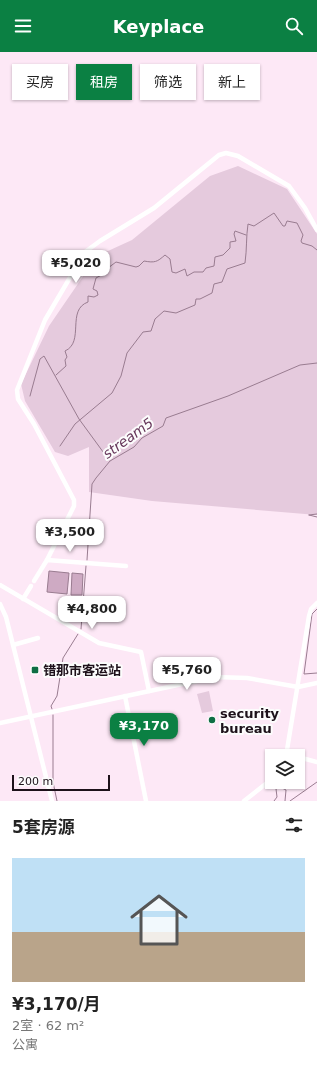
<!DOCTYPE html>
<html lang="zh">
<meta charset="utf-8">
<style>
:root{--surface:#fff;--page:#f6f6f6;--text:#222;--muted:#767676;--accent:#0b8043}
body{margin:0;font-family:"DejaVu Sans","Noto Sans SC",sans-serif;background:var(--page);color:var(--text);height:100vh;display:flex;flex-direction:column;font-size:15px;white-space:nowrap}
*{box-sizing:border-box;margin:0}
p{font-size:13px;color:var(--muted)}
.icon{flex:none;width:22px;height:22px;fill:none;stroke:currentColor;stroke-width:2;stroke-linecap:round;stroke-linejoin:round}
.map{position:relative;height:749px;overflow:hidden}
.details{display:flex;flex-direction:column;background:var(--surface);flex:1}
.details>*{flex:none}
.banner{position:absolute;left:12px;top:12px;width:293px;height:36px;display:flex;gap:8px}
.fabs{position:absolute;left:265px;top:697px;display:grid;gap:8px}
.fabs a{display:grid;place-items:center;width:40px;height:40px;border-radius:0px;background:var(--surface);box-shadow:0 1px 3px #0004;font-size:20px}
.scale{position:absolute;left:12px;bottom:10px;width:98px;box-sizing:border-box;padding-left:4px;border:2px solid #1d111a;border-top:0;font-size:11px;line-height:14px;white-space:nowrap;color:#1d111a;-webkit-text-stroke:3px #fcfcfc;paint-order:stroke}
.price{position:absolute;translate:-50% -34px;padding:0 9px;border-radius:8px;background:#fff;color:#222;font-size:13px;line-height:26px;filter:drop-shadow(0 1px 2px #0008)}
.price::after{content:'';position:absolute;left:50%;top:24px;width:12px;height:9px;margin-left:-6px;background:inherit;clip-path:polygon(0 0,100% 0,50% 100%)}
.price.on{background:var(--accent);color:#fff}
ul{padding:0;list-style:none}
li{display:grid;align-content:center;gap:8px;height:212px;padding:0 12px}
li span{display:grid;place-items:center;height:124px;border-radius:0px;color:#555}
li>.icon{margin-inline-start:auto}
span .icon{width:72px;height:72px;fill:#fffc;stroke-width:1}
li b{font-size:17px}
h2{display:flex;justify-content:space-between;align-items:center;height:48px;padding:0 12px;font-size:17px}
.chip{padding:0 14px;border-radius:0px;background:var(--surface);box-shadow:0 1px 3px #0004;font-size:14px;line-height:36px}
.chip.on{background:var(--accent);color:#fff}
header{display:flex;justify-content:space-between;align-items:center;height:52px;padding:0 12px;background:var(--accent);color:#fff;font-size:18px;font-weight:800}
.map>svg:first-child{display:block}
.green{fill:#e5cadd}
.water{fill:#ceaac3;stroke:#997c90}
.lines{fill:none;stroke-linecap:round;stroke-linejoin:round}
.stream{stroke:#997c90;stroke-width:1}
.minor{stroke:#fff;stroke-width:4.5}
.poi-dot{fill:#0e6e44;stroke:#fcfcfc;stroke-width:1.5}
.labels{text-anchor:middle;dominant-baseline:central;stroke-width:4;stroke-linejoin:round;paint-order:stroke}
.poi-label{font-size:13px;font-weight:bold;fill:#1d111a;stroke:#fcfcfc;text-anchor:start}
.water-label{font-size:14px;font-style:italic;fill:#66365a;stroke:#fcfcfc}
</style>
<header><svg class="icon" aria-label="menu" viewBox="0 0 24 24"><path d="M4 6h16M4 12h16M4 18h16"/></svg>Keyplace<svg class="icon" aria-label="search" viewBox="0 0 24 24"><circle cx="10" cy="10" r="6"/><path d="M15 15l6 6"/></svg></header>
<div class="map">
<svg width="317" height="749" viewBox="0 0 317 749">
<rect width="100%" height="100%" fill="#fde8f6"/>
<g class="green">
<polygon points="238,114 287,137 317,182 317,463 152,449 89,440 89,395 68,404 55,400 25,349 21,332 49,274 97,204 132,188 210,124"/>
<polygon points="209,639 213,659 202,661 197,642"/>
</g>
<g class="water">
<polygon points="49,519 69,521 67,542 47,540"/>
<polygon points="72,521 83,522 82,543 71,543"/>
</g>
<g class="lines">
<g class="stream">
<path d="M56,323l10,-9 -1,-6 2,-3 -2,-6c20,-9 1,-41 23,-49v-6l6,1 4,-2 -1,-4 -4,-2 3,-11 9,-5 3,-5 8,-6 20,5 3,-1 5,-5c11,2 13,1 21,-6l5,4 2,13 4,1 9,-4 2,7 7,-4h9l3,-4 8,-2 1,-9 8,-2 7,-7v-6l6,-1 -2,-7 1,-3 11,4"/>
<polyline points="30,344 40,307 44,304 79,367 109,408"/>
<path d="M60,394l15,-22 37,-31 9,-17 6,-23 16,-21 8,-1 4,-12 9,-8 12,2 19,-8 1,-6h4l12,-6 2,-9 8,-2 5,-13 18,-6c2,-14 1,-26 3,-39l6,2 20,-13 9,13h2l2,-5 10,2 6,12 -2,6 1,2 10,3 5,4"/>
<polyline points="309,463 317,465"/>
<polyline points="309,463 317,462"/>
<polyline points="87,508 92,432 96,426 110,409 134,395 142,386 163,374 166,366 228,344 300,313 317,311"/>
<polyline points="317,557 312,562 304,622 317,621"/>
<polyline points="81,577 86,514"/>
<polyline points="52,657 51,654 57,644 63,606 78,582"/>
<polyline points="53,663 53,730 57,749"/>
<polyline points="274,749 277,745 276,737 280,735 286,738 285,749"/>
<polyline points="290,749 317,730"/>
</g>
<g class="minor">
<polyline points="47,508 74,454 74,448 34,372 18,347 17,338 45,268 85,200 100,189 154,156 219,103 226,101 238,104 289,134 305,156 317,178"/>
<polyline points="34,529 47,508 126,514"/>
<polyline points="0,533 99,591 141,600 149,639"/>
<polyline points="23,547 31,534"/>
<polyline points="0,552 6,565 52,749"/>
<polyline points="13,593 38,586"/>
<polyline points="125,644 146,749"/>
<polyline points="0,671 215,625 247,626 298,635 317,631"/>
<polyline points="286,702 294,704"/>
<polyline points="286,704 309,564 311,557 317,551"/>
<polyline points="298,705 317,710"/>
<polyline points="244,749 272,727"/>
</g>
</g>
<g class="poi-dot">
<rect x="31" y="614" width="8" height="8" rx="2"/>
<circle cx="212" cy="668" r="4"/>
</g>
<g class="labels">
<g class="poi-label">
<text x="43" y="618">错那市客运站</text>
<text x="220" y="661">security<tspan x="220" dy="15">bureau</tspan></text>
</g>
<g class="water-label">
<text transform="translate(128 386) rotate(-36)">stream5</text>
</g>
</g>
</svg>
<div class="fabs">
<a><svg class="icon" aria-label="layers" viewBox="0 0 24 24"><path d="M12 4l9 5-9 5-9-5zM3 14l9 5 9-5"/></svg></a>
</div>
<div class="scale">200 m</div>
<b class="price" style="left:76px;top:232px">¥5,020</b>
<b class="price" style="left:70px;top:501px">¥3,500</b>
<b class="price" style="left:92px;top:578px">¥4,800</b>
<b class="price" style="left:187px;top:639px">¥5,760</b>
<b class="price on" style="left:144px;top:695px">¥3,170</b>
<div class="banner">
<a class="chip">买房</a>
<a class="chip on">租房</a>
<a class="chip">筛选</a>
<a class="chip">新上</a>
</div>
</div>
<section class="details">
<h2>5套房源<svg class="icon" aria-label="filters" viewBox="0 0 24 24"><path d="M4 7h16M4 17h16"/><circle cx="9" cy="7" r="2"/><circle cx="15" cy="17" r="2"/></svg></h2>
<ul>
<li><span style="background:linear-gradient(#bfe0f5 60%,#b9a48a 0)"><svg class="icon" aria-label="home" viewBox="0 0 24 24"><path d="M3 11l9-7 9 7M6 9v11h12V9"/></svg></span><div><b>¥3,170/月</b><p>2室 · 62 m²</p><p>公寓</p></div></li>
</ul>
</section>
